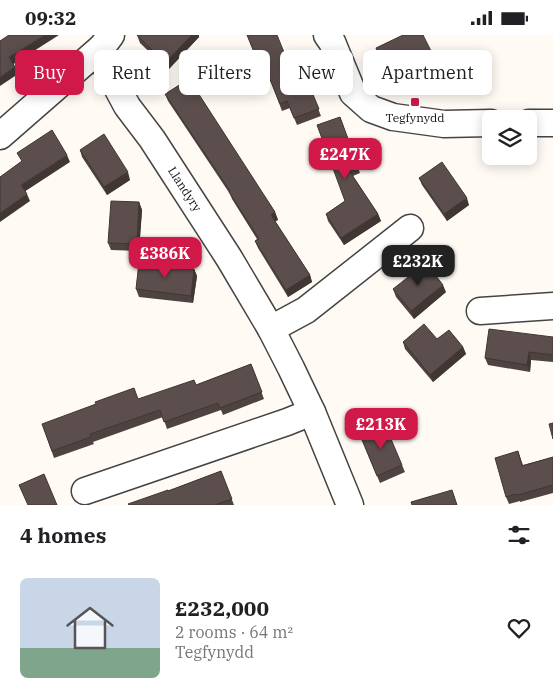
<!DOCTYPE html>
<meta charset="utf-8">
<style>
:root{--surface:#fff;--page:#f6f6f6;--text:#202124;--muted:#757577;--accent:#d01949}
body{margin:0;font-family:"IBM Plex Serif",serif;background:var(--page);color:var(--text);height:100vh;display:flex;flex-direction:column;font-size:19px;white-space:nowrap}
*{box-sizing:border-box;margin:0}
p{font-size:16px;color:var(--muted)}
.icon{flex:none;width:28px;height:28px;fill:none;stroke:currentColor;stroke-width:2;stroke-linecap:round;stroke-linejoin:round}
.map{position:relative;height:470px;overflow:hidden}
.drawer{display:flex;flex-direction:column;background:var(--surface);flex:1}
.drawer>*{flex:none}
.guide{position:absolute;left:15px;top:15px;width:524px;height:45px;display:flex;gap:10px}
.controls{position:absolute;left:482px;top:75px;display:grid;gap:10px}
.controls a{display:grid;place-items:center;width:55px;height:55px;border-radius:8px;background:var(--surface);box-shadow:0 2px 12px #0003;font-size:25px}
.price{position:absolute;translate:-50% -42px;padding:0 11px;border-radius:10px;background:var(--accent);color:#fff;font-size:16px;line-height:32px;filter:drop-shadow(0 1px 2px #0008)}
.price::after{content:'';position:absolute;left:50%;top:30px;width:15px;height:11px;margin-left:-8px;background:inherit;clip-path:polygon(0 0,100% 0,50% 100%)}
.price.selected{background:#222;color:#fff}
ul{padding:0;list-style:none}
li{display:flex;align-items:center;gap:15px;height:125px;padding:0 20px}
li span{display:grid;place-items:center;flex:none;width:140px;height:100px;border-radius:8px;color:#555}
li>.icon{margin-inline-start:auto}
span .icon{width:60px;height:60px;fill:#fffc;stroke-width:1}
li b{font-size:21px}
h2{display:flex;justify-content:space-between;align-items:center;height:60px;padding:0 20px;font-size:21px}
.pill{padding:0 18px;border-radius:8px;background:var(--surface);box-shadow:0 2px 12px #0003;font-size:18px;line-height:45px}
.pill.selected{background:var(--accent);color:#fff}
.status{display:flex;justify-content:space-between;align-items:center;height:35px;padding:0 25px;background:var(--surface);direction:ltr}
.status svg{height:14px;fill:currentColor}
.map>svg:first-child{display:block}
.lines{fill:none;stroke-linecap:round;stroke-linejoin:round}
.street-casing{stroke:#444;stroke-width:29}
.street{stroke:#fff;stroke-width:26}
.wall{fill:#4e4341}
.shaded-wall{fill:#403735}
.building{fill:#5b4e4c;stroke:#403735}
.poi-dot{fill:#d01949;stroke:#fff;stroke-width:2}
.labels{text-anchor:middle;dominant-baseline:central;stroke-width:5;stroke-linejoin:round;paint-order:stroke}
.poi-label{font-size:12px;fill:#111;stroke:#fff}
.street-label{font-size:12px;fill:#111;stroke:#fff}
</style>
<div class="status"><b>09:32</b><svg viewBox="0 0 49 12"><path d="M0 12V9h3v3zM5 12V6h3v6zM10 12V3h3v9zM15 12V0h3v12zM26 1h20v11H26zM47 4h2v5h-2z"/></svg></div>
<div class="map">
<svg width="553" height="470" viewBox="0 0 553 470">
<rect width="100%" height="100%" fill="#fffbf4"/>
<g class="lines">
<g class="street-casing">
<g id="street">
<polyline points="111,0 102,12 105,30 127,71 152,104 229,223 271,294 291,333 312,377 350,470"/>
<polyline points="327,0 332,7 353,58 371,74 393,82 444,89 491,88"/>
<polyline points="529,88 553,88"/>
<polyline points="0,101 102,12"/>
<polyline points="480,276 553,271"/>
<polyline points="271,294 306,275 410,193"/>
<polyline points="85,456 287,387 312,377"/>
</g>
</g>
<use href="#street" class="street"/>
</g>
<g class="wall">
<polygon points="137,0 199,2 168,35 140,8"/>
<polygon points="247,0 294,42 304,38 321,81 297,90 290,73 282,76 268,39 264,41"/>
<polygon points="376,13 432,18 434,25 391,46"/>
<polygon points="165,59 275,177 278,185 275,186 310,240 312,247 288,262 258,213 255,206 257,204 232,164 230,159 168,66"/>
<polygon points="340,82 360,138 353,141 378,179 381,186 344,210 328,186 326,179 345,166"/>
<polygon points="80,115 130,145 107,160 82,122"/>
<polygon points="419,143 469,170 447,186 422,150"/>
<polygon points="139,167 142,175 139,216 111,215 108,208"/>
<polygon points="194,234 197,241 193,268 139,262 136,254"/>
<polygon points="393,254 446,257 414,284 396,262"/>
<polygon points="553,302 553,327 531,325 530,337 488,330 485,323"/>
<polygon points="437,304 463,312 466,319 433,347 405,314 403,307"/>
<polygon points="251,329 264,364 223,380 221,375 167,394 163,382 93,407 94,409 54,423 42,389 196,350"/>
<polygon points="360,400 402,430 405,437 380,448"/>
<polygon points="518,416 523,430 553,422 553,458 520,467 520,466 509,469 506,462"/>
<polygon points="221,436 234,470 129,470 168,456"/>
</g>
<g class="shaded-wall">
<polygon points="45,0 59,0 12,30 9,22"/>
<polygon points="192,0 199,0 199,2 168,35 165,28"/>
<polygon points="15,32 18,39 0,51 0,42"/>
<polygon points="67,120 70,127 24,157 21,150"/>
<polygon points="128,137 130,145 107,160 104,152"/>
<polygon points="27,159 30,166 0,187 0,178"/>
<polygon points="467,163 469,170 447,186 444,179"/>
<polygon points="139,167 142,175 139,216 137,209"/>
<polygon points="275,177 278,185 274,187 271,180"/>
<polygon points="378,179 381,186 344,210 341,203"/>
<polygon points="194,234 197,241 193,268 191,261"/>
<polygon points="310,240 312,247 288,262 286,255"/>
<polygon points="443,250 446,257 414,284 411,276"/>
<polygon points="463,312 466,319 433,347 430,340"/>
<polygon points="529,317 531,325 530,337 527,330"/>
</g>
<g class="building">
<polygon points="9,0 45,0 9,22 15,32 0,42 0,6"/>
<polygon points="137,0 192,0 165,28"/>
<polygon points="247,0 277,0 294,42 304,38 319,74 294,83 287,66 280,69 265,32 261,34"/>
<polygon points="403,0 423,0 432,18 388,39 376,13"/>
<polygon points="189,44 275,177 271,180 310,240 286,255 255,206 259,204 229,157 230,156 165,59"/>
<polygon points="340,82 358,131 348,134 378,179 341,203 326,179 345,166 317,90"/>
<polygon points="52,95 67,120 21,150 27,159 0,178 0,142 22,126 17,118"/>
<polygon points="104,99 128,137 104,152 80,115"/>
<polygon points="442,127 467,163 444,179 419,143"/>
<polygon points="111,166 139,167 137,209 108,208"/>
<polygon points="139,227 194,234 191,261 136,254"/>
<polygon points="426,228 443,250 411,276 393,254"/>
<polygon points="424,289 437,304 449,295 463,312 430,340 403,307"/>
<polygon points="489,294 553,302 553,320 529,317 527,330 485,323"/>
<polygon points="251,329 262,357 220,373 218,368 164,387 160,375 90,399 91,402 52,416 42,389 96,369 95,367 134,353 138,364 194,345 196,350"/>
<polygon points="553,388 553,404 549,389"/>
<polygon points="385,390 402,430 377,441 360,400"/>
<polygon points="518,416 522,431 553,422 553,450 518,460 517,459 506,462 495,423"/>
<polygon points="221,436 232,464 215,470 129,470 128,469 168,455 168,456"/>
<polygon points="44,439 57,470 28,470 19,450"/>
<polygon points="452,455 457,470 412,470 411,467"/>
</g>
<rect class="poi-dot" x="410" y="62" width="10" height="10" rx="2.5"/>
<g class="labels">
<g class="poi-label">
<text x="415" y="82">Tegfynydd</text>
</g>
<g class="street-label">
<text transform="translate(185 154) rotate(57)">Llandyry</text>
</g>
</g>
</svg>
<div class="controls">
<a><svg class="icon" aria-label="layers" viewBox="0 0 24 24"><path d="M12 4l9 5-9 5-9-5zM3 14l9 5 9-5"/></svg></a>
</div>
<b class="price" style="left:345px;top:145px">£247K</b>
<b class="price" style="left:165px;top:244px">£386K</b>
<b class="price selected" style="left:418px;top:252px">£232K</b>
<b class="price" style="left:381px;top:415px">£213K</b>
<div class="guide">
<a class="pill selected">Buy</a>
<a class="pill">Rent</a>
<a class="pill">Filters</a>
<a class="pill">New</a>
<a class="pill">Apartment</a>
</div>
</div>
<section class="drawer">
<h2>4 homes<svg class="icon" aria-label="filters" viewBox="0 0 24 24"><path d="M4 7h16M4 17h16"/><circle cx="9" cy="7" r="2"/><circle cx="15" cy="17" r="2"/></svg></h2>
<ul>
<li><span style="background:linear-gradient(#c9d6e8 70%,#7fa58c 0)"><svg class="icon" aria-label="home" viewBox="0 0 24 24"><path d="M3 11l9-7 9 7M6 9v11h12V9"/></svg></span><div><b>£232,000</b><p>2 rooms · 64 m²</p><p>Tegfynydd</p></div><svg class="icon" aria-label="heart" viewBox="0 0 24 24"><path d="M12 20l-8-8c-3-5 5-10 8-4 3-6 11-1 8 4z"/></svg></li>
</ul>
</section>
